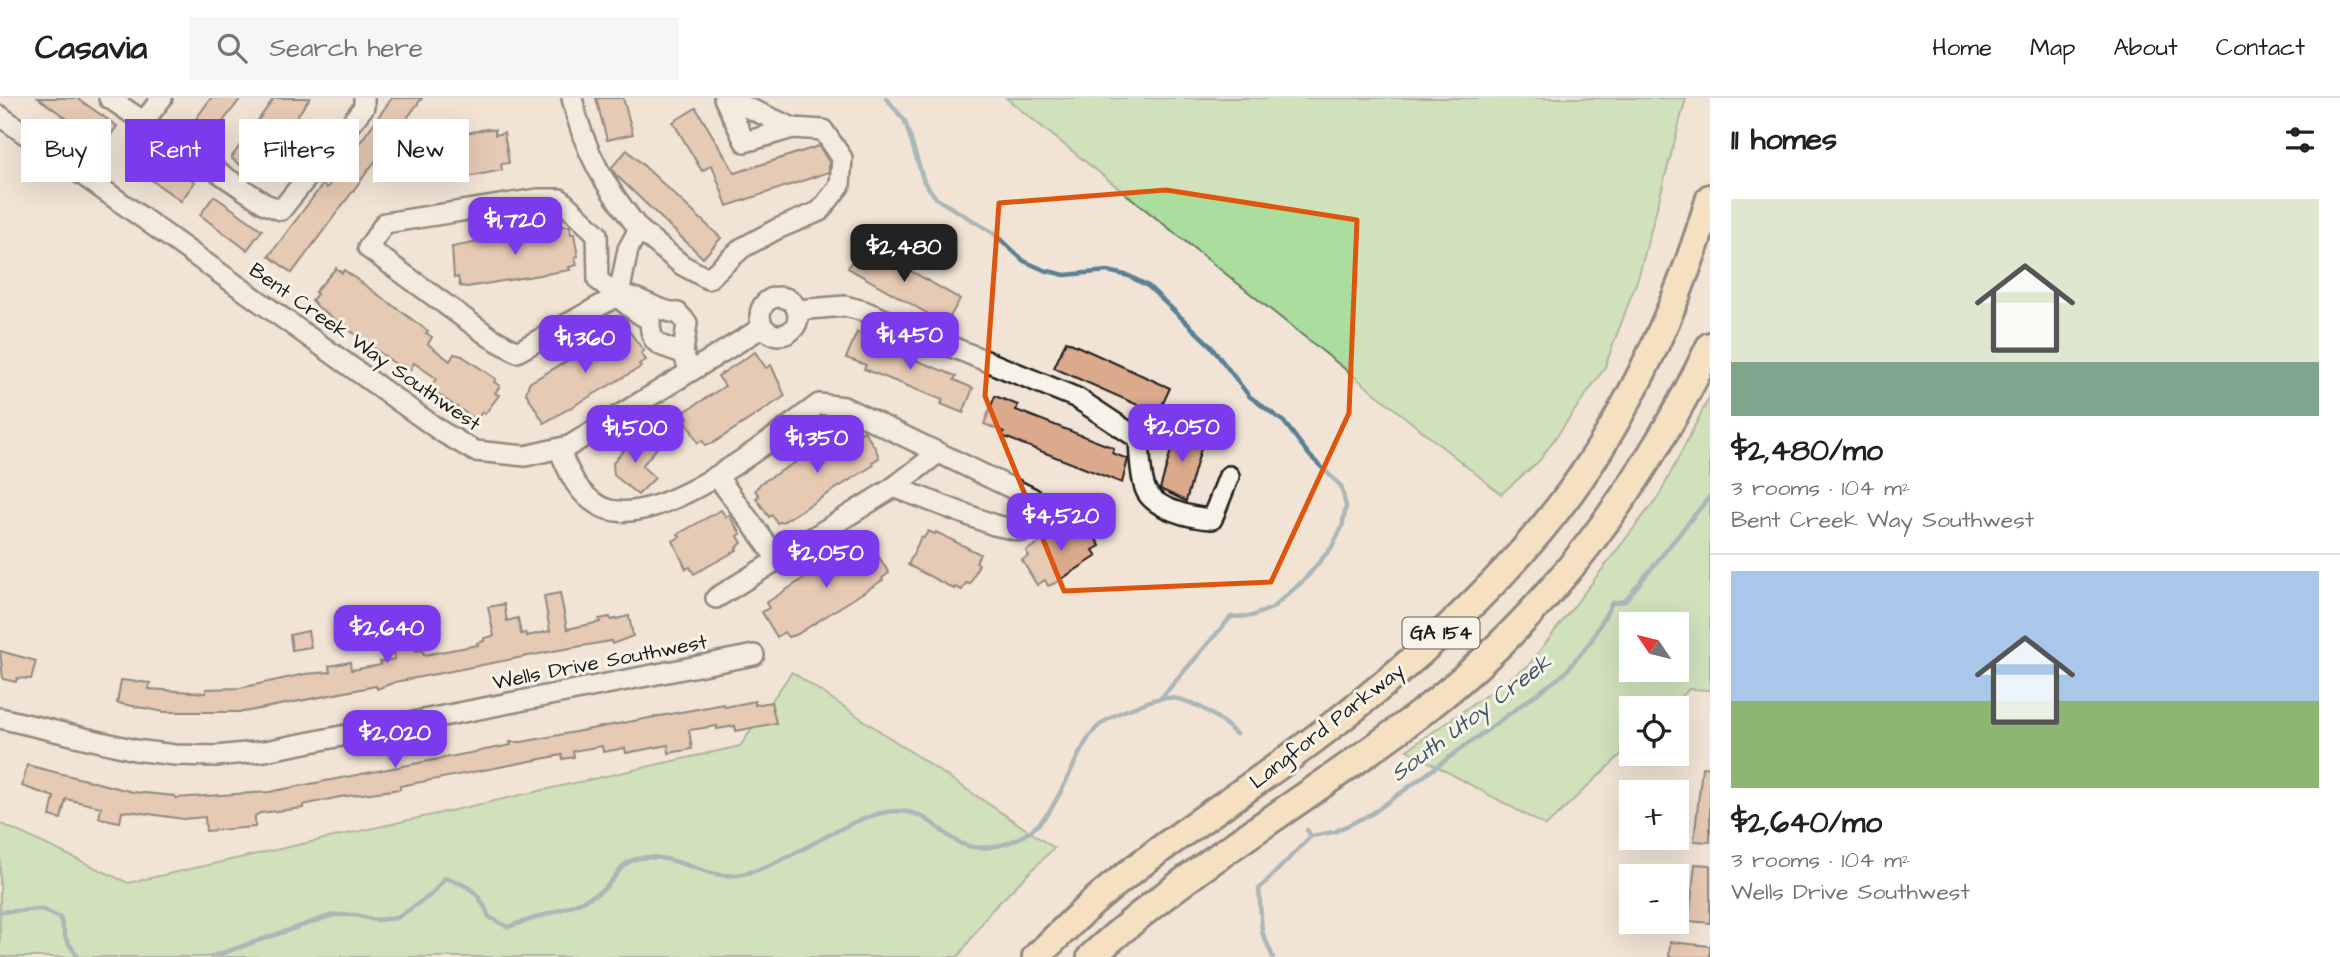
<!DOCTYPE html>
<meta charset="utf-8">
<style>
:root{--surface:#fff;--page:#f6f6f6;--text:#222;--muted:#767676;--line:#e0e0e0;--accent:#7c3aed}
body{margin:0;font-family:"Architects Daughter",sans-serif;background:var(--page);color:var(--text);height:100vh;display:flex;flex-direction:column;font-size:26px;white-space:nowrap}
*{box-sizing:border-box;margin:0}
p{font-size:23px;color:var(--muted)}
.icon{flex:none;width:38px;height:38px;fill:none;stroke:currentColor;stroke-width:2;stroke-linecap:round;stroke-linejoin:round}
.map{position:relative;flex:1;overflow:hidden}
.details{display:flex;flex-direction:column;background:var(--surface);width:630px}
.details>*{flex:none}
.hud{position:absolute;left:21px;top:21px;width:665px;height:63px;display:flex;gap:14px}
.needle{width:46px;rotate:305deg}
.buttons{position:absolute;left:1619px;top:514px;display:grid;gap:14px}
.buttons a{display:grid;place-items:center;width:70px;height:70px;border-radius:0px;background:var(--surface);box-shadow:0 7px 28px #0002;font-size:35px}
.price{position:absolute;translate:-50% -60px;padding:0 16px;border-radius:14px;background:var(--accent);color:#fff;font-size:23px;line-height:46px;filter:drop-shadow(0 2px 4px #0008)}
.price::after{content:'';position:absolute;left:50%;top:42px;width:21px;height:16px;margin-left:-10px;background:inherit;clip-path:polygon(0 0,100% 0,50% 100%)}
.price.selected{background:#222;color:#fff}
ul{padding:0;list-style:none}
li{display:grid;align-content:center;gap:14px;height:371px;padding:0 21px}
li+li{border-top:2px solid var(--line)}
li span{display:grid;place-items:center;height:217px;border-radius:0px;color:#555}
li>.icon{margin-inline-start:auto}
span .icon{width:126px;height:126px;fill:#fffc;stroke-width:1}
li b{font-size:30px}
h2{display:flex;justify-content:space-between;align-items:center;height:84px;padding:0 21px;font-size:30px}
.tag{padding:0 24px;border-radius:0px;background:var(--surface);box-shadow:0 7px 28px #0002;font-size:24px;line-height:63px}
.tag.selected{background:var(--accent);color:#fff}
header{display:flex;align-items:center;gap:42px;box-sizing:border-box;height:98px;padding:0 35px;background:var(--surface);border-bottom:2px solid var(--line)}
header strong{font-size:33px}
nav{display:flex;gap:38px;margin-inline-start:auto;font-size:24px}
.search{width:490px;height:63px;background:var(--page);display:flex;align-items:center;gap:18px;box-sizing:border-box;padding:0 24px;border-radius:0px;color:var(--muted);font-size:26px}
main{display:flex;flex:1;min-height:0}
.map>svg:first-child{display:block}
.green{fill:#abdd9e;stroke:#647c5d;stroke-width:2;fill-rule:evenodd}
.lines{fill:none;stroke-linecap:round;stroke-linejoin:round}
.stream{stroke:#5a8094;stroke-width:4.5}
.building{fill:#dbaa8d;stroke:#1c1c1c;stroke-width:2}
.minor-casing{stroke:#1c1c1c;stroke-width:24}
.highway-casing{stroke:#1c1c1c;stroke-width:32}
.minor{stroke:#f7f3e8;stroke-width:19}
.highway{stroke:#fddcac;stroke-width:26}
.marked{fill:none;stroke:#de560d;stroke-width:5;stroke-linejoin:round}
.labels{text-anchor:middle;dominant-baseline:central;stroke-width:6;stroke-linejoin:round;paint-order:stroke}
.shield{fill:#f7f3e8;stroke:#5e5c59;stroke-width:2}
.shield-label{font-size:19px;font-weight:bold;fill:#1c1c1c}
.street-label{font-size:21px;fill:#1c1c1c;stroke:#f7f3e8}
.water-label{font-size:23px;font-style:italic;fill:#405662;stroke:#f7f3e8}
</style>
<header>
<strong>Casavia</strong>
<div class="search"><svg class="icon" aria-label="search" viewBox="0 0 24 24"><circle cx="10" cy="10" r="6"/><path d="M15 15l6 6"/></svg>Search here</div>
<nav><a>Home</a><a>Map</a><a>About</a><a>Contact</a></nav>
</header>
<main>
<div class="map">
<svg width="1710" height="859" viewBox="0 0 1710 859">
<rect width="100%" height="100%" fill="#f1e4d6"/>
<filter id="ink" filterUnits="userSpaceOnUse"><feTurbulence type="fractalNoise" baseFrequency=".0143" numOctaves="2"/><feDisplacementMap in="SourceGraphic" scale="14" xChannelSelector="R" yChannelSelector="G"/><feConvolveMatrix kernelMatrix="1 2 1 2 8 2 1 2 1" color-interpolation-filters="sRGB"/></filter>
<g filter="url(#ink)">
<g class="green">
<polygon points="1006,0 1686,0 1639,177 1604,271 1539,363 1501,396"/>
<path d="M1710,298v294l-21,-1 -20,20h-38v36l-85,81 -139,-76 121,-84 132,-172zM1631,527h45v45h-45z"/>
<polygon points="792,574 1054,750 990,814 958,859 0,859 0,725 128,785 740,648"/>
</g>
<g class="lines">
<g class="stream">
<polyline points="886,0 905,23 924,84 937,101 992,134 1024,163 1044,172 1065,177 1108,173 1129,178 1148,188 1210,247 1249,298 1284,324 1310,358 1341,388 1346,408 1342,429 1332,449 1304,482 1272,510 1252,518 1231,519 1161,600"/>
<polyline points="1307,732 1311,738"/>
<polyline points="1311,738 1334,734 1373,715 1564,576 1591,543 1612,505 1625,503 1710,398"/>
<polyline points="0,814 41,811 60,820 66,841 78,859"/>
<path d="M211,859l122,-42h22l20,5 22,-2 35,-24 13,-16c25,7 35,15 44,39l19,10c31,-11 66,-19 93,-36 15,-10 18,-30 39,-33 37,-6 66,24 102,16 51,-10 110,-63 156,-63 47,0 49,56 115,30 44,-17 52,-68 76,-104 10,-15 26,-23 43,-29 9,-3 20,-9 30,-10 28,-2 55,18 74,36"/>
<polyline points="1273,859 1262,834 1259,791 1311,738"/>
</g>
</g>
<g class="building">
<polygon points="38,0 77,0 117,28 104,47"/>
<polygon points="211,0 241,0 208,43 190,29"/>
<polygon points="274,0 310,0 254,78 231,60"/>
<polygon points="392,0 422,0 292,175 269,158 323,86 327,90"/>
<polygon points="596,0 623,0 633,36 607,42"/>
<polygon points="696,10 735,75 819,48 829,64 829,74 727,108 712,67 702,73 673,24"/>
<polygon points="486,31 495,32 495,37 504,35 509,65 501,66 502,72 453,82 445,83 444,77 436,78 430,49 438,47 437,41"/>
<polygon points="146,50 195,84 181,103 133,69"/>
<polygon points="627,52 721,140 703,160 616,77 611,70"/>
<polygon points="214,98 262,132 247,152 200,117"/>
<polygon points="562,128 570,128 571,136 574,136 578,158 575,159 577,167 569,169 570,172 467,189 460,188 458,179 454,180 452,149"/>
<polygon points="862,145 960,201 946,226 848,170"/>
<polygon points="336,170 342,175 344,172 428,233 426,235 432,239 428,246 450,263 454,256 462,258 496,281 494,284 500,288 495,295 499,297 485,316 482,314 477,321 470,318 436,295 431,288 436,281 433,278 414,265 410,272 404,267 401,270 318,209 312,202 317,196 315,194"/>
<polygon points="626,229 644,253 641,255 646,262 639,266 641,269 544,325 526,295 529,285"/>
<polygon points="857,234 878,243 877,247 956,278 954,282 973,290 963,315 941,306 943,302 864,271 866,267 846,260"/>
<polygon points="1066,243 1170,290 1158,316 1054,270"/>
<polygon points="755,254 766,270 771,267 785,298 713,345 705,347 702,342 698,345 685,321 688,320 684,314 725,288 718,278"/>
<polygon points="995,298 1018,307 1016,312 1114,350 1112,355 1128,361 1122,385 1002,338 1004,334 984,326"/>
<polygon points="856,328 861,335 864,333 876,351 879,360 872,364 874,367 784,423 777,425 772,417 769,419 756,400 759,398 755,392 761,385"/>
<polygon points="1177,331 1204,340 1186,403 1160,391"/>
<polygon points="641,338 657,350 642,368 655,380 638,397 614,377 613,365 633,341 636,344"/>
<polygon points="721,412 726,419 729,417 741,436 738,438 742,445 736,450 737,452 694,476 690,469 686,471 673,443 680,439 678,436"/>
<polygon points="1075,422 1078,428 1085,423 1100,448 1093,452 1097,458 1055,485 1048,488 1045,482 1037,487 1022,462 1029,458 1026,453"/>
<polygon points="928,433 935,436 936,434 980,456 976,464 979,466 970,486 966,485 962,492 955,489 954,491 908,467 921,439 924,440"/>
<polygon points="868,442 889,475 882,480 883,482 796,537 788,539 784,534 777,539 762,514 769,510 766,505 860,444 861,446"/>
<polygon points="560,495 567,531 600,524 599,521 610,519 611,522 629,518 633,538 612,546 611,543 559,552 395,584 377,591 376,588 244,614 164,614 117,605 121,582 150,585 149,591 206,595 206,591 240,590 305,576 330,574 329,568 350,564 351,572 381,567 380,564 395,561 389,524 409,521 415,553 423,552 424,557 478,547 477,545 484,543 484,540 494,538 488,509 504,506 507,523 518,520 521,536 526,535 527,538 550,533 544,498"/>
<polygon points="308,533 311,549 292,552 290,537"/>
<polygon points="0,553 36,563 31,581 17,580 16,584 3,581"/>
<polygon points="755,603 755,607 771,604 776,625 736,633 735,628 717,631 717,628 689,632 692,651 669,655 668,647 626,655 625,650 603,654 602,648 573,653 574,659 563,661 562,657 400,688 400,691 340,699 303,707 303,710 260,715 255,718 255,729 206,733 205,719 183,721 129,713 122,714 120,724 99,720 101,709 66,701 61,721 50,718 54,699 22,688 27,667 133,694 175,698 175,700 269,694 511,647 510,644 522,644 724,606 725,609"/>
<polygon points="1702,669 1710,670 1710,744 1694,743"/>
<polygon points="1695,766 1710,767 1710,825 1689,823"/>
<polygon points="1670,844 1710,848 1710,859 1669,859"/>
</g>
<g class="lines">
<g class="minor-casing">
<g id="minor">
<polyline points="109,0 265,106 281,112 364,9 364,0"/>
<path d="M572,0c12,54 33,88 67,131l-11,20 -9,46"/>
<polyline points="726,0 793,30"/>
<polyline points="0,18 442,334 475,353 525,358 569,348 763,229"/>
<polyline points="144,23 162,0"/>
<polyline points="639,131 682,167 708,181 742,150 777,131 820,113 840,87 842,60 823,32 793,30 745,44 724,0"/>
<circle cx="779" cy="218" r="19"/>
<path d="M797,212l48,-4 19,5 213,87 62,41c1,16 1,35 6,49 7,21 48,30 67,31l17,-43"/>
<path d="M683,255c-21,-8 -33,-5 -33,-33 -22,-11 -32,-25 -52,-40l-1,-46 -37,-35h-22l-153,24 -17,25 122,89 27,15 102,-57c23,1 35,16 59,18l9,10 -4,30 7,18"/>
<path d="M559,351c10,23 17,43 39,56 54,33 178,-70 221,-101l25,3 188,91 8,13 -18,20 -28,-6 -100,-38 -178,111"/>
<polyline points="717,378 778,462"/>
<polyline points="894,389 938,355"/>
<polyline points="0,620 135,652 175,657 216,658 265,653 754,557"/>
</g>
</g>
<g class="highway-casing">
<g id="highway">
<path d="M1036,859c20,-19 40,-40 61,-58 61,-52 129,-94 192,-141 113,-83 240,-193 313,-313 46,-76 83,-162 108,-247"/>
<path d="M1091,859c103,-94 225,-162 335,-248 122,-95 218,-224 284,-363"/>
</g>
</g>
<use href="#minor" class="minor"/>
<use href="#highway" class="highway"/>
</g>
</g>
<path d="M0 0H1710V859H0ZM1166,92l191,30 -8,193 -78,169 -207,9 -79,-195 14,-193z" fill="#f1e4d6" fill-opacity=".55" fill-rule="evenodd"/>
<path class="marked" d="M1166,92l191,30 -8,193 -78,169 -207,9 -79,-195 14,-193z"/>
<g class="labels">
<rect class="shield" x="1402.5" y="519.5" width="77" height="31" rx="5"/>
<g class="shield-label">
<text x="1441" y="535">GA 154</text>
</g>
<g class="street-label">
<text transform="translate(365 249) rotate(35)">Bent Creek Way Southwest</text>
<text transform="translate(600 564) rotate(-11)">Wells Drive Southwest</text>
<text transform="translate(1327 628) rotate(-38)">Langford Parkway</text>
</g>
<g class="water-label">
<text transform="translate(1471 620) rotate(-37)">South Utoy Creek</text>
</g>
</g>
</svg>
<div class="buttons">
<a><svg class="needle" viewBox="-14 -14 28 28"><path d="M0-13l5 13h-10z" fill="#e53935"/><path d="M0 13l5-13h-10z" fill="#767676"/></svg></a>
<a><svg class="icon" aria-label="locate" viewBox="0 0 24 24"><circle cx="12" cy="12" r="6"/><path d="M12 2v4M12 18v4M2 12h4M18 12h4"/></svg></a>
<a>+</a>
<a>−</a>
</div>
<b class="price" style="left:515px;top:159px">$1,720</b>
<b class="price selected" style="left:904px;top:186px">$2,480</b>
<b class="price" style="left:910px;top:274px">$1,450</b>
<b class="price" style="left:585px;top:277px">$1,360</b>
<b class="price" style="left:1182px;top:366px">$2,050</b>
<b class="price" style="left:635px;top:367px">$1,500</b>
<b class="price" style="left:817px;top:377px">$1,350</b>
<b class="price" style="left:1061px;top:455px">$4,520</b>
<b class="price" style="left:826px;top:492px">$2,050</b>
<b class="price" style="left:387px;top:567px">$2,640</b>
<b class="price" style="left:395px;top:672px">$2,020</b>
<div class="hud">
<a class="tag">Buy</a>
<a class="tag selected">Rent</a>
<a class="tag">Filters</a>
<a class="tag">New</a>
</div>
</div>
<section class="details">
<h2>11 homes<svg class="icon" aria-label="filters" viewBox="0 0 24 24"><path d="M4 7h16M4 17h16"/><circle cx="9" cy="7" r="2"/><circle cx="15" cy="17" r="2"/></svg></h2>
<ul>
<li><span style="background:linear-gradient(#dfe7d0 75%,#7fa58c 0)"><svg class="icon" aria-label="home" viewBox="0 0 24 24"><path d="M3 11l9-7 9 7M6 9v11h12V9"/></svg></span><div><b>$2,480/mo</b><p>3 rooms · 104 m²</p><p>Bent Creek Way Southwest</p></div></li>
<li><span style="background:linear-gradient(#a9c7e8 60%,#8fb573 0)"><svg class="icon" aria-label="home" viewBox="0 0 24 24"><path d="M3 11l9-7 9 7M6 9v11h12V9"/></svg></span><div><b>$2,640/mo</b><p>3 rooms · 104 m²</p><p>Wells Drive Southwest</p></div></li>
</ul>
</section>
</main>
